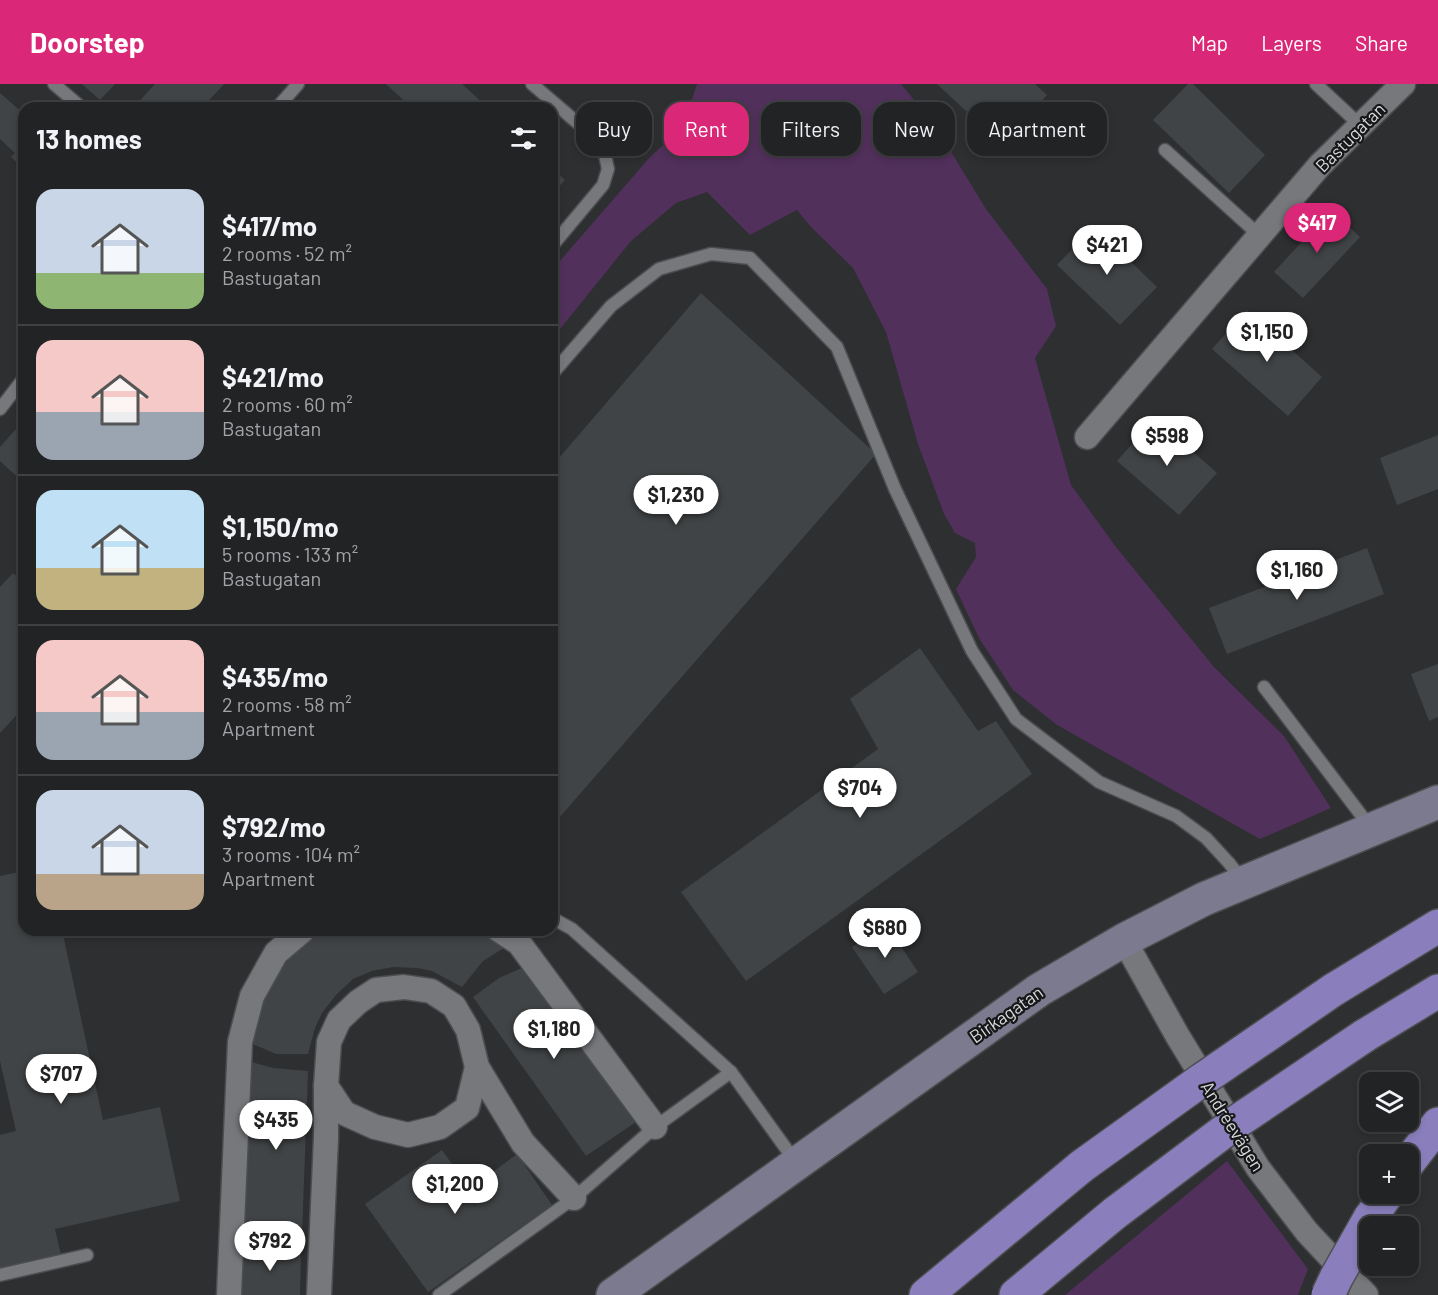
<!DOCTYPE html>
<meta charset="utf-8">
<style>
:root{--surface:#222325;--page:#2e2f32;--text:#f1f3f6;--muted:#a2a4a7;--line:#3f4042;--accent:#db2777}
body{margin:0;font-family:Barlow,sans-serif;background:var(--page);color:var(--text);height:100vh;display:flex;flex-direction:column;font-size:22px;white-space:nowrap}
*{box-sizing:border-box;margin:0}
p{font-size:20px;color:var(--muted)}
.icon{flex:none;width:33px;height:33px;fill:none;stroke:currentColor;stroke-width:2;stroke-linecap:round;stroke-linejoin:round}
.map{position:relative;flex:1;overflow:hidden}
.panel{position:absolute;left:18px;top:18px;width:540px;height:834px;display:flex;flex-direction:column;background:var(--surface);border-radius:18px;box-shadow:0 3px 9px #0003,0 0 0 2px var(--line)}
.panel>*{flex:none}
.top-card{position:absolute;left:576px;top:18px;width:570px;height:54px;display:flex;gap:12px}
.tools{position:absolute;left:1359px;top:988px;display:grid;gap:12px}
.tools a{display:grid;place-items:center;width:60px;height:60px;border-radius:12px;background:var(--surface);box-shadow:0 3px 9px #0003,0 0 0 2px var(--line);font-size:30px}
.price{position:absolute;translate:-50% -51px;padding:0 14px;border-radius:21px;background:#fff;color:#222;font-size:20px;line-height:39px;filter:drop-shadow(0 2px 3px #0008)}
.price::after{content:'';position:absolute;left:50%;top:36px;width:18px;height:14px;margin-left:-9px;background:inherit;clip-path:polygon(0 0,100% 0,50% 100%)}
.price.on{background:var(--accent);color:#fff}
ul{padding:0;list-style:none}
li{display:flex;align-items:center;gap:18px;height:150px;padding:0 18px}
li+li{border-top:2px solid var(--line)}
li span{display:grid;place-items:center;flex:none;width:168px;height:120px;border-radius:18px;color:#555}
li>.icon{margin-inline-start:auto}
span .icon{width:72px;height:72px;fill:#fffc;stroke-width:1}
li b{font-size:26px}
h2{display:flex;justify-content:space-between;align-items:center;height:72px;padding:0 18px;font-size:26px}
.chip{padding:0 21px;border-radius:18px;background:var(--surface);box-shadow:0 3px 9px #0003,0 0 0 2px var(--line);font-size:21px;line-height:54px}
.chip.on{background:var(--accent);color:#fff}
header{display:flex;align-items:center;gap:36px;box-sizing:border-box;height:84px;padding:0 30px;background:var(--accent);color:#fff}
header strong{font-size:28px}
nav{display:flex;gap:33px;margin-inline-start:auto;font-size:21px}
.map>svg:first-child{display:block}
.green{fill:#51305b}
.building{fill:#414446}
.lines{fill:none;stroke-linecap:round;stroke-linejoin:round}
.lane-casing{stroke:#4c4d4f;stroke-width:15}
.street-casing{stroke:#4c4d4f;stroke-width:27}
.secondary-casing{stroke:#4c4d4f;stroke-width:36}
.highway-casing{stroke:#4c4d4f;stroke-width:36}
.lane{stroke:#76787b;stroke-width:12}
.street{stroke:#76787b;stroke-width:24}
.secondary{stroke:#7c7a8e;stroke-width:33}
.highway{stroke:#8a7fbc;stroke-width:33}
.highway-bridge-casing{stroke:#4c4d4f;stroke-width:36;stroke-linecap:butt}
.highway-bridge{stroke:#8a7fbc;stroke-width:33}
.labels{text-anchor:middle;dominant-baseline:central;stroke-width:4.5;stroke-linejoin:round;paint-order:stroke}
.street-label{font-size:18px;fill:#d8d9da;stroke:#161718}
</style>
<header>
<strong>Doorstep</strong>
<nav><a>Map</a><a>Layers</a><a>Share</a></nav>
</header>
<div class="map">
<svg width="1438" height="1211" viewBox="0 0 1438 1211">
<rect width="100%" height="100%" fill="#2d2f31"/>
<g class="green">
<polygon points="697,0 901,0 934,40 986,125 1047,205 1056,242 1035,274 1071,401 1116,463 1214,583 1284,652 1331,724 1260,755 1057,641 1013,606 979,554 956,505 976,473 975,459 955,449 944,430 918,360 886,248 853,184 811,143 797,126 750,151 707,108 676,119 631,157 552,255 552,186 650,73 683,43"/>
<polygon points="1227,1077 1308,1185 1298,1211 1065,1211"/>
</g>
<g class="building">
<polygon points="82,0 115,0 100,16"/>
<polygon points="155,0 224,0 202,24 133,24"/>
<polygon points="386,0 462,0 488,24 412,24"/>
<polygon points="937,0 1035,0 1047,11 1034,26 1038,30 1006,64"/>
<polygon points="1188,0 1193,0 1265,71 1229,109 1153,36"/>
<polygon points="0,9 24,30 24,85 11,73 15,69 0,55"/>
<polygon points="552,84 565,96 552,110"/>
<polygon points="1331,126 1360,153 1303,214 1274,188"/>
<polygon points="1094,142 1157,203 1120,241 1057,181"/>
<polygon points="701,209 876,370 552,742 552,382"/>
<polygon points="1247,226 1322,293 1288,332 1212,265"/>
<polygon points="1155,334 1217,389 1179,431 1117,377"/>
<polygon points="24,336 24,399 0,377 0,363"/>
<polygon points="1438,351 1438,405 1397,421 1380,374"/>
<polygon points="1367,464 1384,510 1227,570 1209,524"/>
<polygon points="13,489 24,499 24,623 0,649 0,503"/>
<polygon points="920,564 978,647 996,637 1032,690 746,897 681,808 878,665 850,615"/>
<polygon points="1438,580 1438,633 1429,637 1411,590"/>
<polygon points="24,787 24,846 62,846 103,1036 160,1023 180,1117 55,1145 61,1171 0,1184 0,1051 16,1047 0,977 0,792"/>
<polygon points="886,840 918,888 884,910 852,863"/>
<polygon points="324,846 483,846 504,864 483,877 462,903 432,887 417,884 393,883 372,887 353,895 336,911 322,929 315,944 308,970 276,970 253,960 258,935 266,910 280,885 299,864"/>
<polygon points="524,883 636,1038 586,1072 473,913 499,894"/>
<polygon points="251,978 273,984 308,987 302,1152 269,1152 243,1142"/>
<polygon points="442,1066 470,1105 517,1070 552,1121 428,1208 365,1120"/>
<polygon points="243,1159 270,1166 301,1168 300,1211 242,1211 241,1186"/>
</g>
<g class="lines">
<g class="lane-casing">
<g id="lane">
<polyline points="54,0 82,24"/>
<polyline points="532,0 587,47 604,66 608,85 603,101 552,162"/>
<polyline points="1316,0 1361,42"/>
<polyline points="277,24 298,0"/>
<polyline points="1165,66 1259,151"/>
<polyline points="552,290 611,222 659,185 711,170 750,174 837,263 895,405 972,567 1016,635 1099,698 1176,732 1206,754 1229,779 1243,797"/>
<polyline points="0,325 24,294"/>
<polyline points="1264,603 1371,744"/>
<polyline points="552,834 572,845 731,988 795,1077"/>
<polyline points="0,1191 87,1171"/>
<polyline points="439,1211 574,1114 655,1043 731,988"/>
</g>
</g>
<g class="street-casing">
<g id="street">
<polyline points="1087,353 1320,81 1403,0"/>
<polyline points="499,846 519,859 655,1043"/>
<polyline points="1124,856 1177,951 1258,1084 1307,1148 1366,1211"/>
<polyline points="326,1002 344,1029 375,1043 408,1051 440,1043 467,1024 477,983"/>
<polyline points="229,1211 240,958 252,912 276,869 303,846"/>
<polyline points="319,1211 326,1054 326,1002 329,958 339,936 358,918 376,906 404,903 431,907 454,922 468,946 477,983 523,1059 574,1114"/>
</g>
</g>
<g class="secondary-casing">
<polyline id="secondary" points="613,1211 1039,906 1124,856 1204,815 1438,718"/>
</g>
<g class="highway-casing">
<g id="highway">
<polyline points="1333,906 1438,842"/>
<polyline points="1364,952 1438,907"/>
<polyline points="1408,1079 1438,1040"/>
<polyline points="1370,1134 1387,1110"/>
<polyline points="926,1211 1082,1082"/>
<polyline points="1016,1211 1115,1129"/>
</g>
</g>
<use href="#lane" class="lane"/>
<use href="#street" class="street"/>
<use href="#secondary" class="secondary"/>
<use href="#highway" class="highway"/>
<g class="highway-bridge-casing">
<g id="highway-bridge">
<polyline points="1082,1082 1203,995 1333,906"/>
<polyline points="1115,1129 1235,1039 1364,952"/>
<polyline points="1328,1211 1336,1194 1370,1134"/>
</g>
</g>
<use href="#highway-bridge" class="highway-bridge"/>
</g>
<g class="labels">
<g class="street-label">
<text transform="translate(1350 53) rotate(-45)">Bastugatan</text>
<text transform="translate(1006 930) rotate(-35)">Birkagatan</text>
<text transform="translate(1233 1042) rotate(58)">Andréevägen</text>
</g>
</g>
</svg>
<div class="tools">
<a><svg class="icon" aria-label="layers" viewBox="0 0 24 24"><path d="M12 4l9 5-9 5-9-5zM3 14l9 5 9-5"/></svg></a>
<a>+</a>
<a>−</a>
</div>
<b class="price on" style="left:1317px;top:170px">$417</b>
<b class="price" style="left:1107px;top:192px">$421</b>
<b class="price" style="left:1267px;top:279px">$1,150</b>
<b class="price" style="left:1167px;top:383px">$598</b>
<b class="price" style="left:676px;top:442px">$1,230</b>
<b class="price" style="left:1297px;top:517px">$1,160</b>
<b class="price" style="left:860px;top:735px">$704</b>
<b class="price" style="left:885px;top:875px">$680</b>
<b class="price" style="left:554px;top:976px">$1,180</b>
<b class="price" style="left:61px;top:1021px">$707</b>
<b class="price" style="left:276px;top:1067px">$435</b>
<b class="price" style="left:455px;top:1131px">$1,200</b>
<b class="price" style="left:270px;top:1188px">$792</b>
<div class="top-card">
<a class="chip">Buy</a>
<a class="chip on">Rent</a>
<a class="chip">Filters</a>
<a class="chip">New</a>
<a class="chip">Apartment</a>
</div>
<section class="panel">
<h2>13 homes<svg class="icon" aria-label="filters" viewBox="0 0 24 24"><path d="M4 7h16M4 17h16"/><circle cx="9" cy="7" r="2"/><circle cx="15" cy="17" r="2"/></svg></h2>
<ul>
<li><span style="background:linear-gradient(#c9d6e8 70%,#8fb573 0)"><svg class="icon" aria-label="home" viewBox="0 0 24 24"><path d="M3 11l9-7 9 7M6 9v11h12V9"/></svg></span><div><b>$417/mo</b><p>2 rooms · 52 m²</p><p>Bastugatan</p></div></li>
<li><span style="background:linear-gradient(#f6c9c9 60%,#9aa5b1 0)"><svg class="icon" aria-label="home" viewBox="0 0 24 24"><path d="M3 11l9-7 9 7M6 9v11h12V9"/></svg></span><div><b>$421/mo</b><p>2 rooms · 60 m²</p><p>Bastugatan</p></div></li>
<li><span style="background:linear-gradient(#bfe0f5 65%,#c2b280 0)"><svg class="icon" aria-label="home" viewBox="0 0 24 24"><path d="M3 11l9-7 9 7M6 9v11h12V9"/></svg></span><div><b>$1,150/mo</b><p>5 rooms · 133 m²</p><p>Bastugatan</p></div></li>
<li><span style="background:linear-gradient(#f6c9c9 60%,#9aa5b1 0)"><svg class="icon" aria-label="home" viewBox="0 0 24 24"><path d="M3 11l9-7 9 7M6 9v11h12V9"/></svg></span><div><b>$435/mo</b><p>2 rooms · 58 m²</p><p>Apartment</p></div></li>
<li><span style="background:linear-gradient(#c9d6e8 70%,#b9a48a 0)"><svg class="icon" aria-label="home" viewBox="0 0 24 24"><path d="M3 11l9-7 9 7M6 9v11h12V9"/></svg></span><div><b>$792/mo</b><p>3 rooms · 104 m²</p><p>Apartment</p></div></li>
</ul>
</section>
</div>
